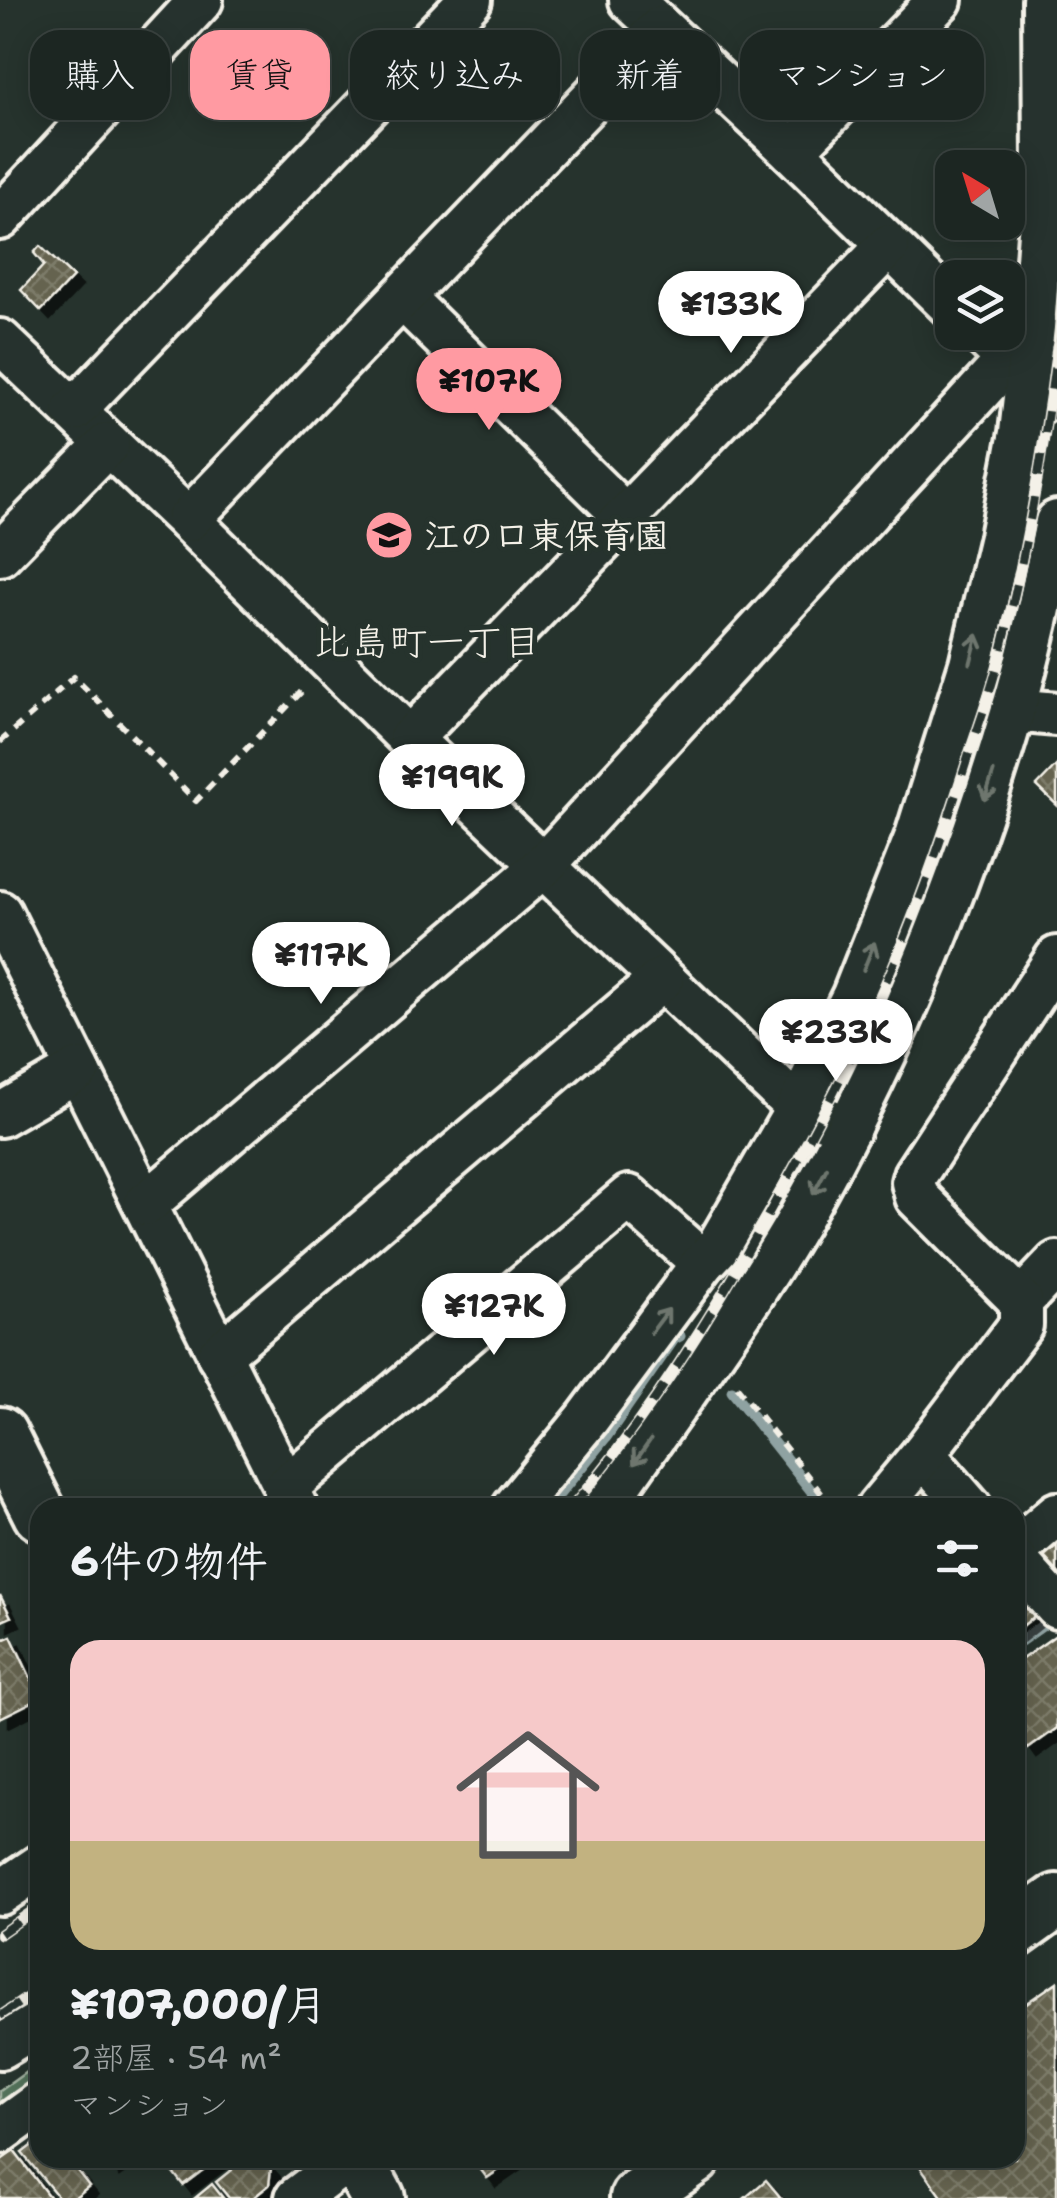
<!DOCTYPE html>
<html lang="ja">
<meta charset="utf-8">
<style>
:root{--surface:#1c2622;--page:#252e2a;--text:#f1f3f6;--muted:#a0a5a5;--line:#3a4340;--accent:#ff9aa2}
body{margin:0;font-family:"Shantell Sans","Klee One",sans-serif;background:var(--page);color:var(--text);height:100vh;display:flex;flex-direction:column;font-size:38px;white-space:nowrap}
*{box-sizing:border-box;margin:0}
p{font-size:32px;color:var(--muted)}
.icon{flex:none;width:55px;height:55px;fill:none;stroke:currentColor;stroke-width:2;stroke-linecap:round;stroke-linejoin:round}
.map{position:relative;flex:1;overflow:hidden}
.side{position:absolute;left:30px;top:1498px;width:995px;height:670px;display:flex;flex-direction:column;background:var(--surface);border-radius:30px;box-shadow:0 5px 25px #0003,0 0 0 2px var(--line)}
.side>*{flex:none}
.guide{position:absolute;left:30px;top:30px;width:998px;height:90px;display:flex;gap:20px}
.needle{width:65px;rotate:322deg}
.fabs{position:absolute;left:935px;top:150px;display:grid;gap:20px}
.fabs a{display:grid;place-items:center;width:90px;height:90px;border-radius:20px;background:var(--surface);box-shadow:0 5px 25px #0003,0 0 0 2px var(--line);font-size:50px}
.price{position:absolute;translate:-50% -85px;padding:0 22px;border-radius:35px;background:#fff;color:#222;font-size:32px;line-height:65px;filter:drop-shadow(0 2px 5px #0008)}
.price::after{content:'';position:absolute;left:50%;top:60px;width:30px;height:22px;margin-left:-15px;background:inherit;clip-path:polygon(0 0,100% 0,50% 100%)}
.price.selected{background:var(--accent);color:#111}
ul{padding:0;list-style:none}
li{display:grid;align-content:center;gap:20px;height:530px;padding:0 40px}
li span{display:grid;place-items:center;height:310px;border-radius:30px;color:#555}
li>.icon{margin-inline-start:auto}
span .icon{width:180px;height:180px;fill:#fffc;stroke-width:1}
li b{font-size:42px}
h2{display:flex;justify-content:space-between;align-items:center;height:120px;padding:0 40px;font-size:42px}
.chip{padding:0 35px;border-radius:30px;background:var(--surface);box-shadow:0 5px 25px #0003,0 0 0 2px var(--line);font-size:35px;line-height:90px}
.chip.selected{background:var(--accent);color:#111}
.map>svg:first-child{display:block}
.grass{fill:url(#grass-dots);stroke:#a3b2a1;stroke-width:2.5}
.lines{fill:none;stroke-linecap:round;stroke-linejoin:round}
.stream{stroke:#8fa2a2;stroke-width:11}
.building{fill:url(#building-cross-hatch);stroke:#f4f1e8;stroke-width:2.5;filter:url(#shadow)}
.minor-casing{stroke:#f4f1e8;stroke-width:50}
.major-casing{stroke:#f4f1e8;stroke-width:60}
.path{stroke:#f4f1e8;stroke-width:6;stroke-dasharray:10 8;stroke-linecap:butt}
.minor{stroke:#26332d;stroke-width:42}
.major{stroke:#26332d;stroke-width:52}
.rail-casing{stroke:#f4f1e8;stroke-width:11}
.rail{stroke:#26332d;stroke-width:8;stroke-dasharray:22;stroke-linecap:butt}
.oneway{stroke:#6e766e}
.labels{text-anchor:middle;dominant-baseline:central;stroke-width:10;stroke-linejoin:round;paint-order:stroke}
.poi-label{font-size:35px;font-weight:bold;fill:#f4f1e8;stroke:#26332d;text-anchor:start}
.neighbourhood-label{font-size:38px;fill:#f4f1e8;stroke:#26332d}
</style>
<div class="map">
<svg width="1057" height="2198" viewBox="0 0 1057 2198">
<defs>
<pattern id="grass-dots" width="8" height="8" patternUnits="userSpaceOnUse" patternTransform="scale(2.5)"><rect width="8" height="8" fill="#52725a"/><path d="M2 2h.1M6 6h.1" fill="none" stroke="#6c8772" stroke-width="1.8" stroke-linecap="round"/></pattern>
<pattern id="building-cross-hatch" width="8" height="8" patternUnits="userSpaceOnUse" patternTransform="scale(2.5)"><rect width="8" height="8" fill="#656450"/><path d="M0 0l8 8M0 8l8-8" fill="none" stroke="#7c7b69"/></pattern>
<filter id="shadow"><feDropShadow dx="9" dy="9" stdDeviation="0" flood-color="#0009"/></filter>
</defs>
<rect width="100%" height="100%" fill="#26332d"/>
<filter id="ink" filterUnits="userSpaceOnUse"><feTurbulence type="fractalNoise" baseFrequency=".01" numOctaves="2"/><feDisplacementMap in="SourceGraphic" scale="20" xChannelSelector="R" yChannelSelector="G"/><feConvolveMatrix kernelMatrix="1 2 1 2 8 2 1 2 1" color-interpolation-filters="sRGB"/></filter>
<g filter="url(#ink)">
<polygon class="grass" points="40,2062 40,2074 0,2102 0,2091"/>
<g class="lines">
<g class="stream">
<polyline points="732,1391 825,1508"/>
<polyline points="548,1508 606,1437 674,1339 680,1336"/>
<polyline points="1015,1645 1049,1621"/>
</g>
</g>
<g class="building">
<polygon points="40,246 73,277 41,311 21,290 44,265 34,253"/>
<polygon points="1057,765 1057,805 1037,786"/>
<polygon points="924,1476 952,1508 899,1508"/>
<polygon points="1052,1537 1057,1543 1057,1586 1031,1555"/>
<polygon points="1015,1582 1040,1612 1015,1632"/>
<polygon points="0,1595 11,1617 0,1622"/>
<polygon points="1056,1635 1057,1728 1028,1749 1015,1731 1015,1664"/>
<polygon points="11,1636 40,1698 0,1718 0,1641"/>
<polygon points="1057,1982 1057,2198 943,2198 914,2158 1015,2158 1015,2011"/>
<polygon points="40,2139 40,2158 67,2158 89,2186 74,2198 59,2198 22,2153"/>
<polygon points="14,2151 50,2198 0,2198 0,2161"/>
<polygon points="103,2158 124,2158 111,2167"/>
<polygon points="162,2158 219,2158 183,2185"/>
<polygon points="246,2158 262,2158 271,2168 269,2185 253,2198 229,2198 216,2182"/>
<polygon points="472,2158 516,2158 487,2178"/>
<polygon points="766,2180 781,2198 745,2198"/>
<polygon points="212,2184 223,2198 195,2198"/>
</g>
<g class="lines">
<g class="minor-casing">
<g id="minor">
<polyline points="631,0 792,151 952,307"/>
<polyline points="792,151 940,0"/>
<polyline points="0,218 201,0"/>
<polyline points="402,297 626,517"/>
<polyline points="980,332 1026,376 1057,399"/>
<polyline points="0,341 188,520 410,739 798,1108 849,1128"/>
<polyline points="74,410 470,0"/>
<polyline points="188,520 660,28"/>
<polyline points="0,554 108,444"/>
<polyline points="1013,710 1057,714"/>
<polyline points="410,739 888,246"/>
<polyline points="0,913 296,1508"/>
<polyline points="0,1115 78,1070"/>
<polyline points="146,1204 543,866 1008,360"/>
<polyline points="1021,1301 1057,1263"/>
<polyline points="219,1355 662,979"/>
<polyline points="923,1454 970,1508"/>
<polyline points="285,1488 629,1197 703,1263"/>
<polyline points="514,1508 588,1418 703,1263 717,1248 798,1108 854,995 917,836 971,664 1001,537 1021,433 1033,327 1045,167 1044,0"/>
<path d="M603,1508c28,-39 55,-78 83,-117 39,-56 78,-111 112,-170 92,-160 162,-331 214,-507 19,-63 32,-128 45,-192"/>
<polyline points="878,1508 923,1454 1021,1325 1021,1301 917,1197 913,1182 915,1175 1057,958"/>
<polyline points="1015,1550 1057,1514"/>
<polyline points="1015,1560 1057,1607"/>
<polyline points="0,1893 40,1866"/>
<polyline points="0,2047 40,2023"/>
<polyline points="0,2132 40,2103"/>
<polyline points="297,2198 350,2158"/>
</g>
</g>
<g class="major-casing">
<g id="major">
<polyline points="0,1434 40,1514"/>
<polyline points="1015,1931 1057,1901"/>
<polyline points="356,2158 378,2198"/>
<polyline points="637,2198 694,2158"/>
</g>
</g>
<g class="path">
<polyline points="0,742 74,677 196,801 306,687"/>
<polyline points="737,1387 833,1508"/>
</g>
<use href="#minor" class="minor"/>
<use href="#major" class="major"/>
<g class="rail-casing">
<g id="rail">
<path d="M571,1508c83,-98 153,-210 213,-323 35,-64 70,-129 99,-196 34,-77 61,-156 86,-235 10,-29 20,-58 28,-87 28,-105 46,-212 60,-320"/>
<polyline points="0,1934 40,1906"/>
<polyline points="0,2016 40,1989"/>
</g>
</g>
<use href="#rail" class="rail"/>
</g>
<defs><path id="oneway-shaft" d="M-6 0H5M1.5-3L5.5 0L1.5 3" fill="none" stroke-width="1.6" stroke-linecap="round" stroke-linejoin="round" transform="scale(2.5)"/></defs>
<g class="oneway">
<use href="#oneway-shaft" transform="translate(974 649) rotate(-76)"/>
<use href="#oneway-shaft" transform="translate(989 786) rotate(108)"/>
<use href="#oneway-shaft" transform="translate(869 956) rotate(-68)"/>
<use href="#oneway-shaft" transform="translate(820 1181) rotate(118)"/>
<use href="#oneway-shaft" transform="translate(660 1321) rotate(-53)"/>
<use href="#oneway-shaft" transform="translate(642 1452) rotate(125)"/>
</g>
</g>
<defs>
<g id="school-disc" transform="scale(2.5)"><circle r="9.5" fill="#ff9aa2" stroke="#26332d"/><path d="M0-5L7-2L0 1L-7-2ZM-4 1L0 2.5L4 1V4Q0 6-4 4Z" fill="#111"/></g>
</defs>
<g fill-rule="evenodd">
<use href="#school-disc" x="389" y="535"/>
</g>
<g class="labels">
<g class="poi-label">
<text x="424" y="535">江の口東保育園</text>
</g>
<g class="neighbourhood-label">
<text x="427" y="641">比島町一丁目</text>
</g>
</g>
</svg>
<div class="fabs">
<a><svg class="needle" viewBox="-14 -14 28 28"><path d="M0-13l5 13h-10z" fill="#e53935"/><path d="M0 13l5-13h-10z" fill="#a0a5a5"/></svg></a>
<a><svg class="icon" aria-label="layers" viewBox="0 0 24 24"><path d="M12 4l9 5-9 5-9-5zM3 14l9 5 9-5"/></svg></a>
</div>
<b class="price" style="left:731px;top:356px">¥133K</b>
<b class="price selected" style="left:489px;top:433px">¥107K</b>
<b class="price" style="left:452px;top:829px">¥199K</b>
<b class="price" style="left:321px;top:1007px">¥117K</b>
<b class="price" style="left:836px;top:1084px">¥233K</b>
<b class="price" style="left:494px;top:1358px">¥127K</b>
<div class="guide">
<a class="chip">購入</a>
<a class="chip selected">賃貸</a>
<a class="chip">絞り込み</a>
<a class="chip">新着</a>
<a class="chip">マンション</a>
</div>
<section class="side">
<h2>6件の物件<svg class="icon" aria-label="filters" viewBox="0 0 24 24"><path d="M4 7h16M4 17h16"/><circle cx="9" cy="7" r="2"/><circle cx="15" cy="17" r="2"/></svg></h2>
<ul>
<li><span style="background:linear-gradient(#f6c9c9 65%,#c2b280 0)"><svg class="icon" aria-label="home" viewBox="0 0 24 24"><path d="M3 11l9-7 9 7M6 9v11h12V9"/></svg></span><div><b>¥107,000/月</b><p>2部屋 · 54 m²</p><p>マンション</p></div></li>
</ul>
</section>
</div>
